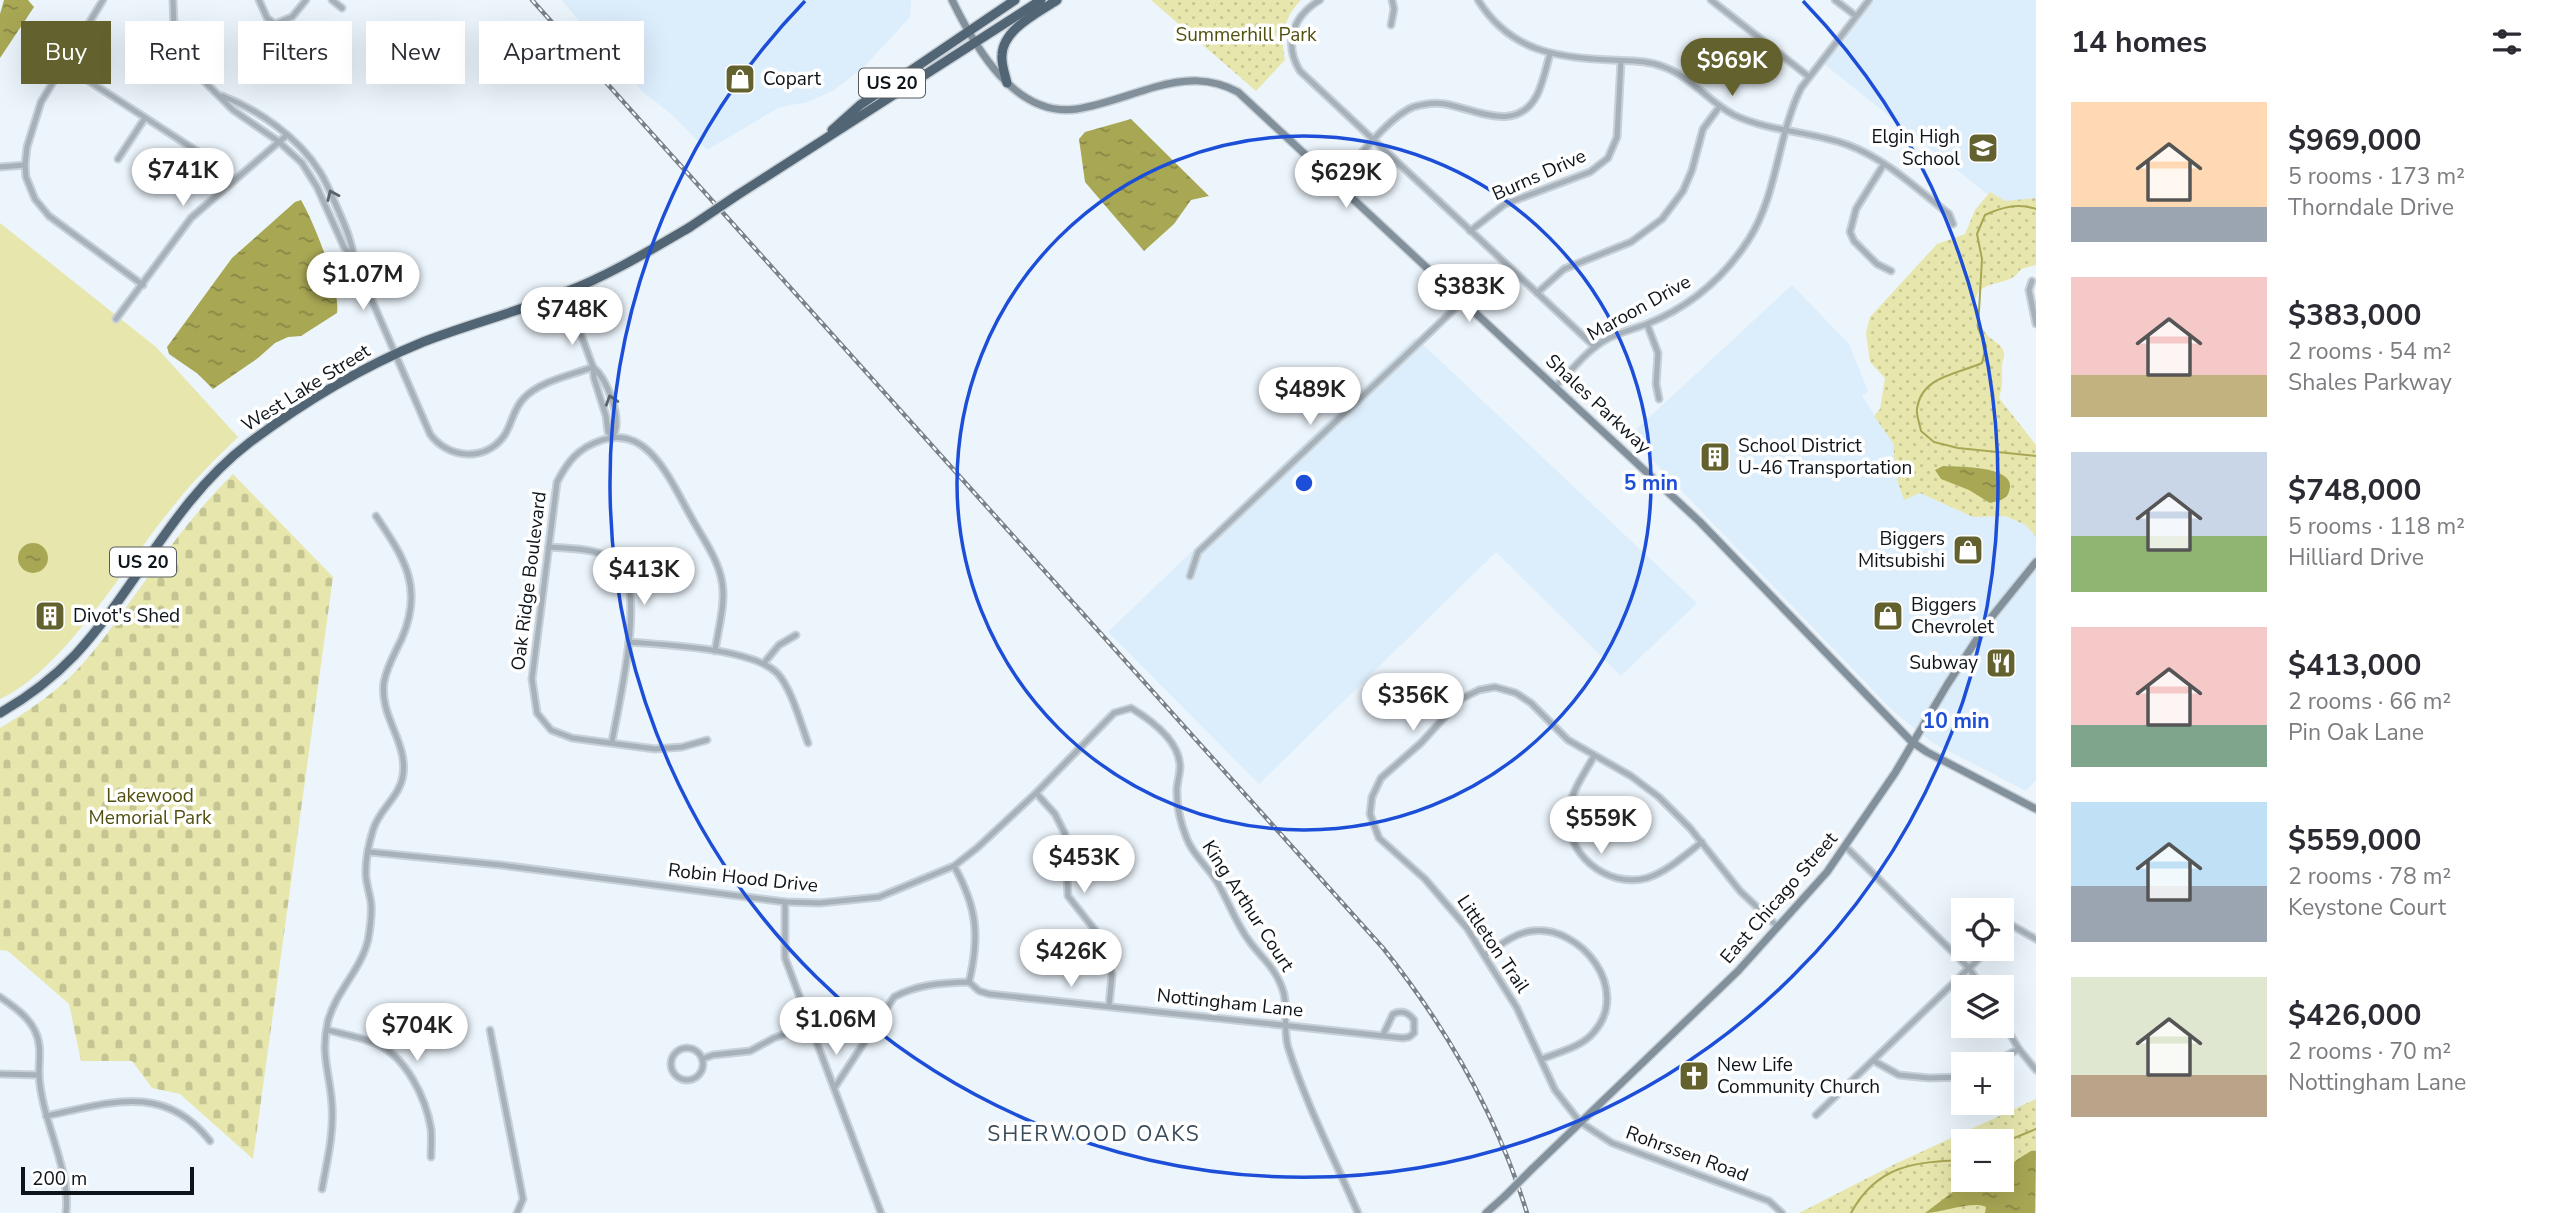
<!DOCTYPE html>
<meta charset="utf-8">
<style>
:root{--surface:#fff;--page:#f7f7f7;--text:#2b2b33;--muted:#7c7c81;--accent:#63622f}
body{margin:0;font-family:"Nunito Sans",sans-serif;background:var(--page);color:var(--text);height:100vh;display:flex;flex-direction:column;font-size:26px;white-space:nowrap}
*{box-sizing:border-box;margin:0}
p{font-size:23px;color:var(--muted)}
.icon{flex:none;width:38px;height:38px;fill:none;stroke:currentColor;stroke-width:2;stroke-linecap:round;stroke-linejoin:round}
.map{position:relative;flex:1;overflow:hidden}
.details{display:flex;flex-direction:column;background:var(--surface);width:525px}
.details>*{flex:none}
.hud{position:absolute;left:21px;top:21px;width:665px;height:63px;display:flex;gap:14px}
.tools{position:absolute;left:1951px;top:898px;display:grid;gap:14px}
.tools a{display:grid;place-items:center;width:63px;height:63px;border-radius:0px;background:var(--surface);box-shadow:0 7px 28px #0002;font-size:35px}
.scale{position:absolute;left:21px;bottom:18px;width:173px;box-sizing:border-box;padding-left:7px;border:4px solid #0d151b;border-top:0;font-size:19px;line-height:24px;white-space:nowrap;color:#0d151b;-webkit-text-stroke:5px #fff;paint-order:stroke}
.price{position:absolute;translate:-50% -60px;padding:0 16px;border-radius:24px;background:#fff;color:#222;font-size:23px;line-height:46px;filter:drop-shadow(0 2px 4px #0008)}
.price::after{content:'';position:absolute;left:50%;top:42px;width:21px;height:16px;margin-left:-10px;background:inherit;clip-path:polygon(0 0,100% 0,50% 100%)}
.price.on{background:var(--accent);color:#fff}
ul{padding:0;list-style:none}
li{display:flex;align-items:center;gap:21px;height:175px;padding:0 35px}
li span{display:grid;place-items:center;flex:none;width:196px;height:140px;border-radius:0px;color:#555}
li>.icon{margin-inline-start:auto}
span .icon{width:84px;height:84px;fill:#fffc;stroke-width:1}
li b{font-size:30px}
h2{display:flex;justify-content:space-between;align-items:center;height:84px;padding:0 35px;font-size:30px}
.pill{padding:0 24px;border-radius:0px;background:var(--surface);box-shadow:0 7px 28px #0002;font-size:24px;line-height:63px}
.pill.on{background:var(--accent);color:#fff}
main{display:flex;flex:1;min-height:0}
.map>svg:first-child{display:block}
.built{fill:#dcedfb}
.grass{fill:#e7e7ad}
.cemetery{fill:url(#cemetery-stones)}
.park{fill:url(#park-dots);fill-rule:evenodd}
.water{fill:url(#water-ripples)}
.lines{fill:none;stroke-linecap:round;stroke-linejoin:round}
.stream{stroke:#a8a754;stroke-width:2}
.street-casing{stroke:#c8d1d8;stroke-width:9}
.secondary-casing{stroke:#c8d1d8;stroke-width:10}
.highway-casing{stroke:#c8d1d8;stroke-width:12}
.street{stroke:#a7b1b9;stroke-width:5}
.secondary{stroke:#82909c;stroke-width:7}
.highway{stroke:#526575;stroke-width:9}
.rail-casing{stroke:#7a8289;stroke-width:4.5}
.rail{stroke:#fff;stroke-width:2;stroke-dasharray:5;stroke-linecap:butt}
.secondary-bridge-casing{stroke:#c8d1d8;stroke-width:10;stroke-linecap:butt}
.highway-bridge-casing{stroke:#c8d1d8;stroke-width:12;stroke-linecap:butt}
.secondary-bridge{stroke:#82909c;stroke-width:7}
.highway-bridge{stroke:#526575;stroke-width:9}
.oneway{stroke:#5a636a}
.ring{fill:none;stroke:#1d4ed8;stroke-width:3.5}
.labels{text-anchor:middle;dominant-baseline:central;stroke-width:7;stroke-linejoin:round;paint-order:stroke}
.shield{fill:#fff;stroke:#565b5f;stroke-width:2}
.shield-label{font-size:18px;font-weight:bold;fill:#0d151b}
.park-label{font-size:19px;fill:#504f0e;stroke:#fff}
.poi-label{font-size:19px;fill:#0d151b;stroke:#fff;text-anchor:start}
.street-label{font-size:19px;fill:#0d151b;stroke:#fff}
.neighbourhood-label{font-size:21px;letter-spacing:2px;fill:#384b5a;stroke:#fff}
.centre{fill:#1d4ed8;stroke:#fff;stroke-width:3.5}
.ring-label{font-size:21px;text-anchor:middle;font-weight:bold;fill:#1d4ed8;stroke:#fff;stroke-width:7;stroke-linejoin:round;paint-order:stroke}
</style>
<main>
<div class="map">
<svg width="2036" height="1213" viewBox="0 0 2036 1213">
<defs>
<pattern id="cemetery-stones" width="16" height="16" patternUnits="userSpaceOnUse" patternTransform="scale(1.75)"><rect width="16" height="16" fill="#e7e7ad"/><path d="M2 7V4a2 2 0 0 1 4 0v3zM10 15v-3a2 2 0 0 1 4 0v3z" fill="#c5c594"/></pattern>
<pattern id="park-dots" width="8" height="8" patternUnits="userSpaceOnUse" patternTransform="scale(1.75)"><rect width="8" height="8" fill="#e7e7ad"/><path d="M2 2h.1M6 6h.1" fill="none" stroke="#c5c594" stroke-width="1.8" stroke-linecap="round"/></pattern>
<pattern id="water-ripples" width="26" height="14" patternUnits="userSpaceOnUse" patternTransform="scale(1.75)"><rect width="26" height="14" fill="#a8a754"/><path d="M2 4q2-2 4 0t4 0M15 11q2-2 4 0t4 0" fill="none" stroke="#878745"/></pattern>
</defs>
<rect width="100%" height="100%" fill="#ecf5fc"/>
<g class="built">
<polygon points="561,0 911,0 910,17 863,68 834,90 808,102 780,107 707,150 671,114 643,92"/>
<polygon points="1875,0 2036,0 2036,233 1824,64"/>
<polygon points="1792,285 1849,344 1868,391 1862,396 1893,443 1904,499 1920,493 1973,517 2005,516 2026,525 2036,537 2036,780 2026,791 1933,743 1893,711 1629,436"/>
<polygon points="1415,337 1697,603 1621,676 1496,552 1259,784 1108,632"/>
</g>
<path class="grass" d="M0,223l156,124 82,90c-22,21 -44,43 -63,67 -46,55 -111,167 -175,195z"/>
<path class="cemetery" d="M233,474l100,103 -80,582 -73,-65 -28,-6 -20,-27h-51l-12,-57 -61,-53 -8,-1v-222c26,-16 51,-32 73,-54 22,-22 41,-50 59,-75 32,-44 62,-87 101,-125z"/>
<g class="park">
<path d="M1151,0h150c-17,17 -21,37 -16,60l-29,31z"/>
<path d="M1990,192l15,9 31,-3v67l-15,4c-12,19 -35,9 -44,26 -6,12 3,32 11,41 5,5 13,8 15,14 3,7 -1,10 -1,16 -1,14 2,16 -3,32l37,47v92l-10,-12 -21,-9 -32,1 -53,-24 -16,7 -8,-24 -3,-33 -19,-27 6,-7 5,-31 -15,-16 -4,-29 4,-16 67,-73 28,-10 10,-24z"/>
<path d="M2036,1099v114h-237l98,-50zM1964,1141h38v39h-38z"/>
</g>
<g class="water">
<polygon points="4,0 28,0 34,7 0,58 0,14"/>
<polygon points="1131,119 1209,196 1191,200 1174,224 1144,251 1085,182 1079,139 1085,132"/>
<path d="M301,200c13,22 40,90 36,113l-36,23 -13,1 -13,6 -17,15 -45,31 -15,-15 -29,-20 -2,-7 65,-89 63,-56z"/>
<path d="M1943,466c14,1 77,-1 66,26 -3,8 -11,9 -19,11l-21,-13 -28,-11 -6,-9z"/>
<circle cx="33" cy="558" r="15"/>
<path d="M2031,1151h5l-1,62h-50l1,-6c-13,-7 -45,6 -61,6l37,-28 13,-3 15,2 12,-4c2,-14 18,-22 29,-29z"/>
</g>
<g class="lines">
<g class="stream">
<path d="M2036,209c-18,-6 -34,-2 -51,6l-8,19 5,25 -4,69 8,18 -4,17c-24,11 -61,13 -65,46 -1,6 3,16 4,22l13,11 24,6 78,8"/>
<polyline points="2002,1143 2036,1129"/>
<path d="M1851,1213c26,-48 63,-51 113,-53"/>
</g>
<g class="street-casing">
<g id="street">
<polyline points="103,0 41,102 27,147 25,165 26,177 35,199 49,216 143,285"/>
<path d="M173,0l1,30 15,36 44,44 45,31 24,22 15,24 27,60 10,12 76,175c18,25 55,28 74,2 8,-12 9,-27 20,-38 16,-17 48,-23 69,-31"/>
<polyline points="259,0 267,18 275,24 292,17 306,0"/>
<polyline points="332,0 342,8"/>
<path d="M1320,0c-27,16 -37,43 -20,71l295,276"/>
<path d="M1478,0c32,51 78,58 134,60 17,1 35,0 52,7 27,10 45,35 70,48 36,17 77,16 114,30 38,14 69,44 101,69l4,10"/>
<polyline points="1711,0 1808,76"/>
<polyline points="1835,0 1856,16"/>
<polyline points="1391,25 1394,9 1392,0"/>
<polyline points="64,65 206,157 229,185"/>
<path d="M222,96c37,14 77,42 98,76 8,13 13,27 19,40 7,16 13,30 15,47"/>
<polyline points="118,159 145,118"/>
<polyline points="1884,164 1856,209 1850,232 1854,241 1877,264 1891,271"/>
<polyline points="0,167 25,165"/>
<path d="M1336,182c19,-20 52,-65 77,-75 10,-3 21,-5 32,-3 30,5 72,30 92,-9 6,-12 9,-27 13,-41"/>
<polyline points="1470,231 1505,204 1590,172 1608,158 1617,137 1621,61"/>
<polyline points="2032,281 2029,290 2036,324"/>
<polyline points="587,285 575,304 575,318 593,367 594,378 606,416 608,432 613,436"/>
<polyline points="1537,293 1564,269 1631,242 1662,219 1683,191 1692,170 1703,129 1720,106"/>
<polyline points="550,298 575,318"/>
<polyline points="116,319 191,218 287,135"/>
<polyline points="1647,324 1658,353 1656,384 1659,399"/>
<path d="M593,367c14,12 30,52 20,69"/>
<path d="M1556,386c16,-16 31,-36 51,-47 13,-7 27,-10 40,-15 42,-17 77,-46 102,-85 29,-46 28,-102 52,-151l68,-88"/>
<path d="M549,547c24,2 53,0 71,19 26,27 -2,140 -8,176"/>
<polyline points="1190,576 1198,552 1464,300"/>
<path d="M629,642c36,3 123,6 148,31 14,14 24,51 31,70"/>
<polyline points="764,663 779,645 796,635"/>
<path d="M707,740l-25,7 -27,2 -83,-11 -21,-8 -14,-17 -5,-34 25,-197c11,-21 21,-34 45,-42 47,-15 69,42 88,75 11,21 28,43 32,67 4,21 -4,48 -7,69"/>
<path d="M1594,756c-9,17 -23,35 -25,55 -6,42 38,78 78,67 20,-6 38,-23 55,-36"/>
<polyline points="1036,793 1055,814 1065,834 1068,896 1098,934 1106,949 1112,975 1109,1006"/>
<polyline points="1846,847 1969,968 1981,987"/>
<path d="M369,852l132,13 284,37 35,1 59,-6 75,-31 23,-18 59,-55 78,-80 17,-5c20,12 48,32 49,58 0,7 -2,14 -3,21 -1,18 3,35 10,52 6,16 21,28 30,43 12,20 19,42 33,60 11,15 24,25 31,43 9,20 1,41 7,62 18,57 46,111 70,166"/>
<path d="M954,866c23,41 26,70 15,116"/>
<polyline points="785,902 785,958 881,1213"/>
<polyline points="1778,927 1740,891 1690,828 1659,797 1631,776 1568,740 1531,703 1516,693 1495,687 1479,690 1461,699 1421,743 1381,778 1372,797 1370,814 1379,838 1425,879 1467,928 1517,1008 1555,1090 1580,1122 1612,1143 1769,1201 1782,1213"/>
<polyline points="2002,937 2013,926 2036,939"/>
<path d="M1485,955c14,-9 29,-22 47,-24 50,-6 99,59 62,101 -12,15 -35,20 -52,27"/>
<path d="M0,997c13,9 28,19 35,34 7,14 4,28 4,43 2,46 32,94 27,139"/>
<polyline points="2002,1021 2019,1049 2036,1070"/>
<path d="M327,1030c16,4 33,7 48,13 31,13 51,55 56,86 1,9 0,19 0,28"/>
<polyline points="490,1030 523,1199 517,1213"/>
<circle cx="687" cy="1064" r="16"/>
<polyline points="702,1059 713,1055 750,1051 774,1038 809,1026"/>
<polyline points="1874,1061 1899,1075 1929,1078 1964,1077"/>
<polyline points="1991,1064 2019,1049"/>
<polyline points="0,1074 39,1075"/>
<path d="M835,1087l59,-90c24,-13 48,-14 75,-15l10,9 10,3 414,44 6,-1 5,-4v-13c-6,-8 -12,-10 -21,-6l-10,21"/>
<polyline points="1816,1115 1990,948"/>
<path d="M46,1116c63,-13 118,-34 164,25"/>
<path d="M322,1189c5,-28 12,-55 10,-84 -2,-32 -12,-50 -4,-84 8,-30 33,-51 40,-81 2,-11 4,-26 3,-37 -1,-8 -4,-17 -5,-26 -1,-14 3,-34 7,-47 6,-21 27,-33 30,-55 5,-33 -24,-59 -19,-93 3,-16 11,-29 18,-44 22,-51 2,-80 -26,-122"/>
</g>
</g>
<g class="secondary-casing">
<g id="secondary">
<path d="M952,0c23,47 63,118 125,109 26,-4 53,-15 78,-22 30,-8 55,-10 83,5l462,430 212,220 15,10 109,57"/>
<polyline points="1532,1169 1738,971 1827,872 1895,773 1947,685 1990,619 2036,562"/>
<polyline points="1486,1213 1505,1196"/>
</g>
</g>
<g class="highway-casing">
<g id="highway">
<path d="M1007,83c-2,-9 -6,-19 -5,-28 1,-26 36,-42 55,-55"/>
<polyline points="832,130 860,105 1015,0"/>
<polyline points="736,196 1041,0"/>
<path d="M0,713c28,-16 53,-35 75,-58 63,-68 98,-154 174,-212 53,-40 113,-76 174,-101 46,-18 95,-30 140,-49 45,-17 86,-42 127,-66"/>
</g>
</g>
<use href="#street" class="street"/>
<use href="#secondary" class="secondary"/>
<use href="#highway" class="highway"/>
<g class="rail-casing">
<path id="rail" d="M532,0l851,948c64,80 114,167 144,265"/>
</g>
<use href="#rail" class="rail"/>
<g class="secondary-bridge-casing">
<polyline id="secondary-bridge" points="1505,1196 1532,1169"/>
</g>
<g class="highway-bridge-casing">
<polyline id="highway-bridge" points="690,227 736,196"/>
</g>
<use href="#secondary-bridge" class="secondary-bridge"/>
<use href="#highway-bridge" class="highway-bridge"/>
</g>
<defs><path id="oneway-chevron" d="M-2-3.5L2.5 0L-2 3.5" fill="none" stroke-width="1.6" stroke-linecap="round" stroke-linejoin="round" transform="scale(1.75)"/></defs>
<g class="oneway">
<use href="#oneway-chevron" transform="translate(332 195) rotate(-114)"/>
<use href="#oneway-chevron" transform="translate(611 400) rotate(-108)"/>
</g>
<g class="ring">
<circle cx="1304" cy="483" r="347"/>
<path d="M1803 1A694 694 0 1 1 805 1"/>
</g>
<defs>
<g id="shop-square" transform="scale(1.575)"><rect x="-9" y="-9" width="18" height="18" rx="4" fill="#63622f" stroke="#fff"/><path d="M-5-2.5h2.3a2.7 3.5 0 0 1 5.4 0H5L5.5 6h-11ZM-1.5-2.5h3a1.5 2.3 0 0 0-3 0Z" fill="#fff"/></g>
<g id="school-square" transform="scale(1.575)"><rect x="-9" y="-9" width="18" height="18" rx="4" fill="#63622f" stroke="#fff"/><path d="M0-5L7-2L0 1L-7-2ZM-4 1L0 2.5L4 1V4Q0 6-4 4Z" fill="#fff"/></g>
<g id="building-square" transform="scale(1.575)"><rect x="-9" y="-9" width="18" height="18" rx="4" fill="#63622f" stroke="#fff"/><path d="M-4-6H4V6H1V3H-1V6H-4ZM-2.5-4.3h1.7v1.8h-1.7ZM.8-4.3h1.7v1.8H.8ZM-2.5-1h1.7V.8h-1.7ZM.8-1h1.7V.8H.8Z" fill="#fff"/></g>
<g id="restaurant-square" transform="scale(1.575)"><rect x="-9" y="-9" width="18" height="18" rx="4" fill="#63622f" stroke="#fff"/><path d="M-5-6h1v4h1v-4h1v4h1v-4h1v5L-1.5 .5V6h-2V.5L-5-1ZM5-6V6H3V1.5H1.5Q1.5-4 5-6Z" fill="#fff"/></g>
<g id="church-square" transform="scale(1.575)"><rect x="-9" y="-9" width="18" height="18" rx="4" fill="#63622f" stroke="#fff"/><path d="M-1.2-6h2.4v3.5h3.3v2.4h-3.3V6h-2.4V-.1h-3.3v-2.4h3.3Z" fill="#fff"/></g>
</defs>
<g fill-rule="evenodd">
<use href="#shop-square" x="740" y="79"/>
<use href="#school-square" x="1983" y="148"/>
<use href="#building-square" x="1715" y="457"/>
<use href="#shop-square" x="1968" y="550"/>
<use href="#building-square" x="50" y="616"/>
<use href="#shop-square" x="1888" y="616"/>
<use href="#restaurant-square" x="2001" y="663"/>
<use href="#church-square" x="1694" y="1076"/>
</g>
<g class="labels">
<g class="shield">
<rect x="859" y="68.5" width="66" height="29" rx="5"/>
<rect x="110" y="547.5" width="66" height="29" rx="5"/>
</g>
<g class="shield-label">
<text x="892" y="83">US 20</text>
<text x="143" y="562">US 20</text>
</g>
<g class="park-label">
<text x="1246" y="35">Summerhill Park</text>
<text x="150" y="796">Lakewood<tspan x="150" dy="22">Memorial Park</tspan></text>
</g>
<g class="poi-label">
<text x="763" y="79">Copart</text>
<text x="1960" y="137" text-anchor="end">Elgin High<tspan x="1960" dy="22">School</tspan></text>
<text x="1738" y="446">School District<tspan x="1738" dy="22">U-46 Transportation</tspan></text>
<text x="1945" y="539" text-anchor="end">Biggers<tspan x="1945" dy="22">Mitsubishi</tspan></text>
<text x="1911" y="605">Biggers<tspan x="1911" dy="22">Chevrolet</tspan></text>
<text x="73" y="616">Divot's Shed</text>
<text x="1978" y="663" text-anchor="end">Subway</text>
<text x="1717" y="1065">New Life<tspan x="1717" dy="22">Community Church</tspan></text>
</g>
<g class="street-label">
<text transform="translate(1539 175) rotate(-24)">Burns Drive</text>
<text transform="translate(1639 308) rotate(-29)">Maroon Drive</text>
<text transform="translate(306 388) rotate(-32)">West Lake Street</text>
<text transform="translate(1598 404) rotate(43)">Shales Parkway</text>
<text transform="translate(529 581) rotate(-83)">Oak Ridge Boulevard</text>
<text transform="translate(743 878) rotate(6)">Robin Hood Drive</text>
<text transform="translate(1779 898) rotate(-49)">East Chicago Street</text>
<text transform="translate(1248 906) rotate(57)">King Arthur Court</text>
<text transform="translate(1493 944) rotate(56)">Littleton Trail</text>
<text transform="translate(1230 1003) rotate(6)">Nottingham Lane</text>
<text transform="translate(1687 1154) rotate(20)">Rohrssen Road</text>
</g>
<g class="neighbourhood-label">
<text x="1094" y="1134">SHERWOOD OAKS</text>
</g>
</g>
<circle cx="1304" cy="483" r="10" class="centre"/>
<g class="ring-label">
<text x="1651" y="490">5 min</text>
<text x="1956" y="728">10 min</text>
</g>
</svg>
<div class="tools">
<a><svg class="icon" aria-label="locate" viewBox="0 0 24 24"><circle cx="12" cy="12" r="6"/><path d="M12 2v4M12 18v4M2 12h4M18 12h4"/></svg></a>
<a><svg class="icon" aria-label="layers" viewBox="0 0 24 24"><path d="M12 4l9 5-9 5-9-5zM3 14l9 5 9-5"/></svg></a>
<a>+</a>
<a>−</a>
</div>
<div class="scale">200 m</div>
<b class="price on" style="left:1732px;top:98px">$969K</b>
<b class="price" style="left:183px;top:208px">$741K</b>
<b class="price" style="left:1346px;top:210px">$629K</b>
<b class="price" style="left:363px;top:312px">$1.07M</b>
<b class="price" style="left:1469px;top:324px">$383K</b>
<b class="price" style="left:572px;top:347px">$748K</b>
<b class="price" style="left:1310px;top:427px">$489K</b>
<b class="price" style="left:644px;top:607px">$413K</b>
<b class="price" style="left:1413px;top:733px">$356K</b>
<b class="price" style="left:1601px;top:856px">$559K</b>
<b class="price" style="left:1084px;top:895px">$453K</b>
<b class="price" style="left:1071px;top:989px">$426K</b>
<b class="price" style="left:836px;top:1057px">$1.06M</b>
<b class="price" style="left:417px;top:1063px">$704K</b>
<div class="hud">
<a class="pill on">Buy</a>
<a class="pill">Rent</a>
<a class="pill">Filters</a>
<a class="pill">New</a>
<a class="pill">Apartment</a>
</div>
</div>
<section class="details">
<h2>14 homes<svg class="icon" aria-label="filters" viewBox="0 0 24 24"><path d="M4 7h16M4 17h16"/><circle cx="9" cy="7" r="2"/><circle cx="15" cy="17" r="2"/></svg></h2>
<ul>
<li><span style="background:linear-gradient(#ffd9b3 75%,#9aa5b1 0)"><svg class="icon" aria-label="home" viewBox="0 0 24 24"><path d="M3 11l9-7 9 7M6 9v11h12V9"/></svg></span><div><b>$969,000</b><p>5 rooms · 173 m²</p><p>Thorndale Drive</p></div></li>
<li><span style="background:linear-gradient(#f6c9c9 70%,#c2b280 0)"><svg class="icon" aria-label="home" viewBox="0 0 24 24"><path d="M3 11l9-7 9 7M6 9v11h12V9"/></svg></span><div><b>$383,000</b><p>2 rooms · 54 m²</p><p>Shales Parkway</p></div></li>
<li><span style="background:linear-gradient(#c9d6e8 60%,#8fb573 0)"><svg class="icon" aria-label="home" viewBox="0 0 24 24"><path d="M3 11l9-7 9 7M6 9v11h12V9"/></svg></span><div><b>$748,000</b><p>5 rooms · 118 m²</p><p>Hilliard Drive</p></div></li>
<li><span style="background:linear-gradient(#f6c9c9 70%,#7fa58c 0)"><svg class="icon" aria-label="home" viewBox="0 0 24 24"><path d="M3 11l9-7 9 7M6 9v11h12V9"/></svg></span><div><b>$413,000</b><p>2 rooms · 66 m²</p><p>Pin Oak Lane</p></div></li>
<li><span style="background:linear-gradient(#bfe0f5 60%,#9aa5b1 0)"><svg class="icon" aria-label="home" viewBox="0 0 24 24"><path d="M3 11l9-7 9 7M6 9v11h12V9"/></svg></span><div><b>$559,000</b><p>2 rooms · 78 m²</p><p>Keystone Court</p></div></li>
<li><span style="background:linear-gradient(#dfe7d0 70%,#b9a48a 0)"><svg class="icon" aria-label="home" viewBox="0 0 24 24"><path d="M3 11l9-7 9 7M6 9v11h12V9"/></svg></span><div><b>$426,000</b><p>2 rooms · 70 m²</p><p>Nottingham Lane</p></div></li>
</ul>
</section>
</main>
